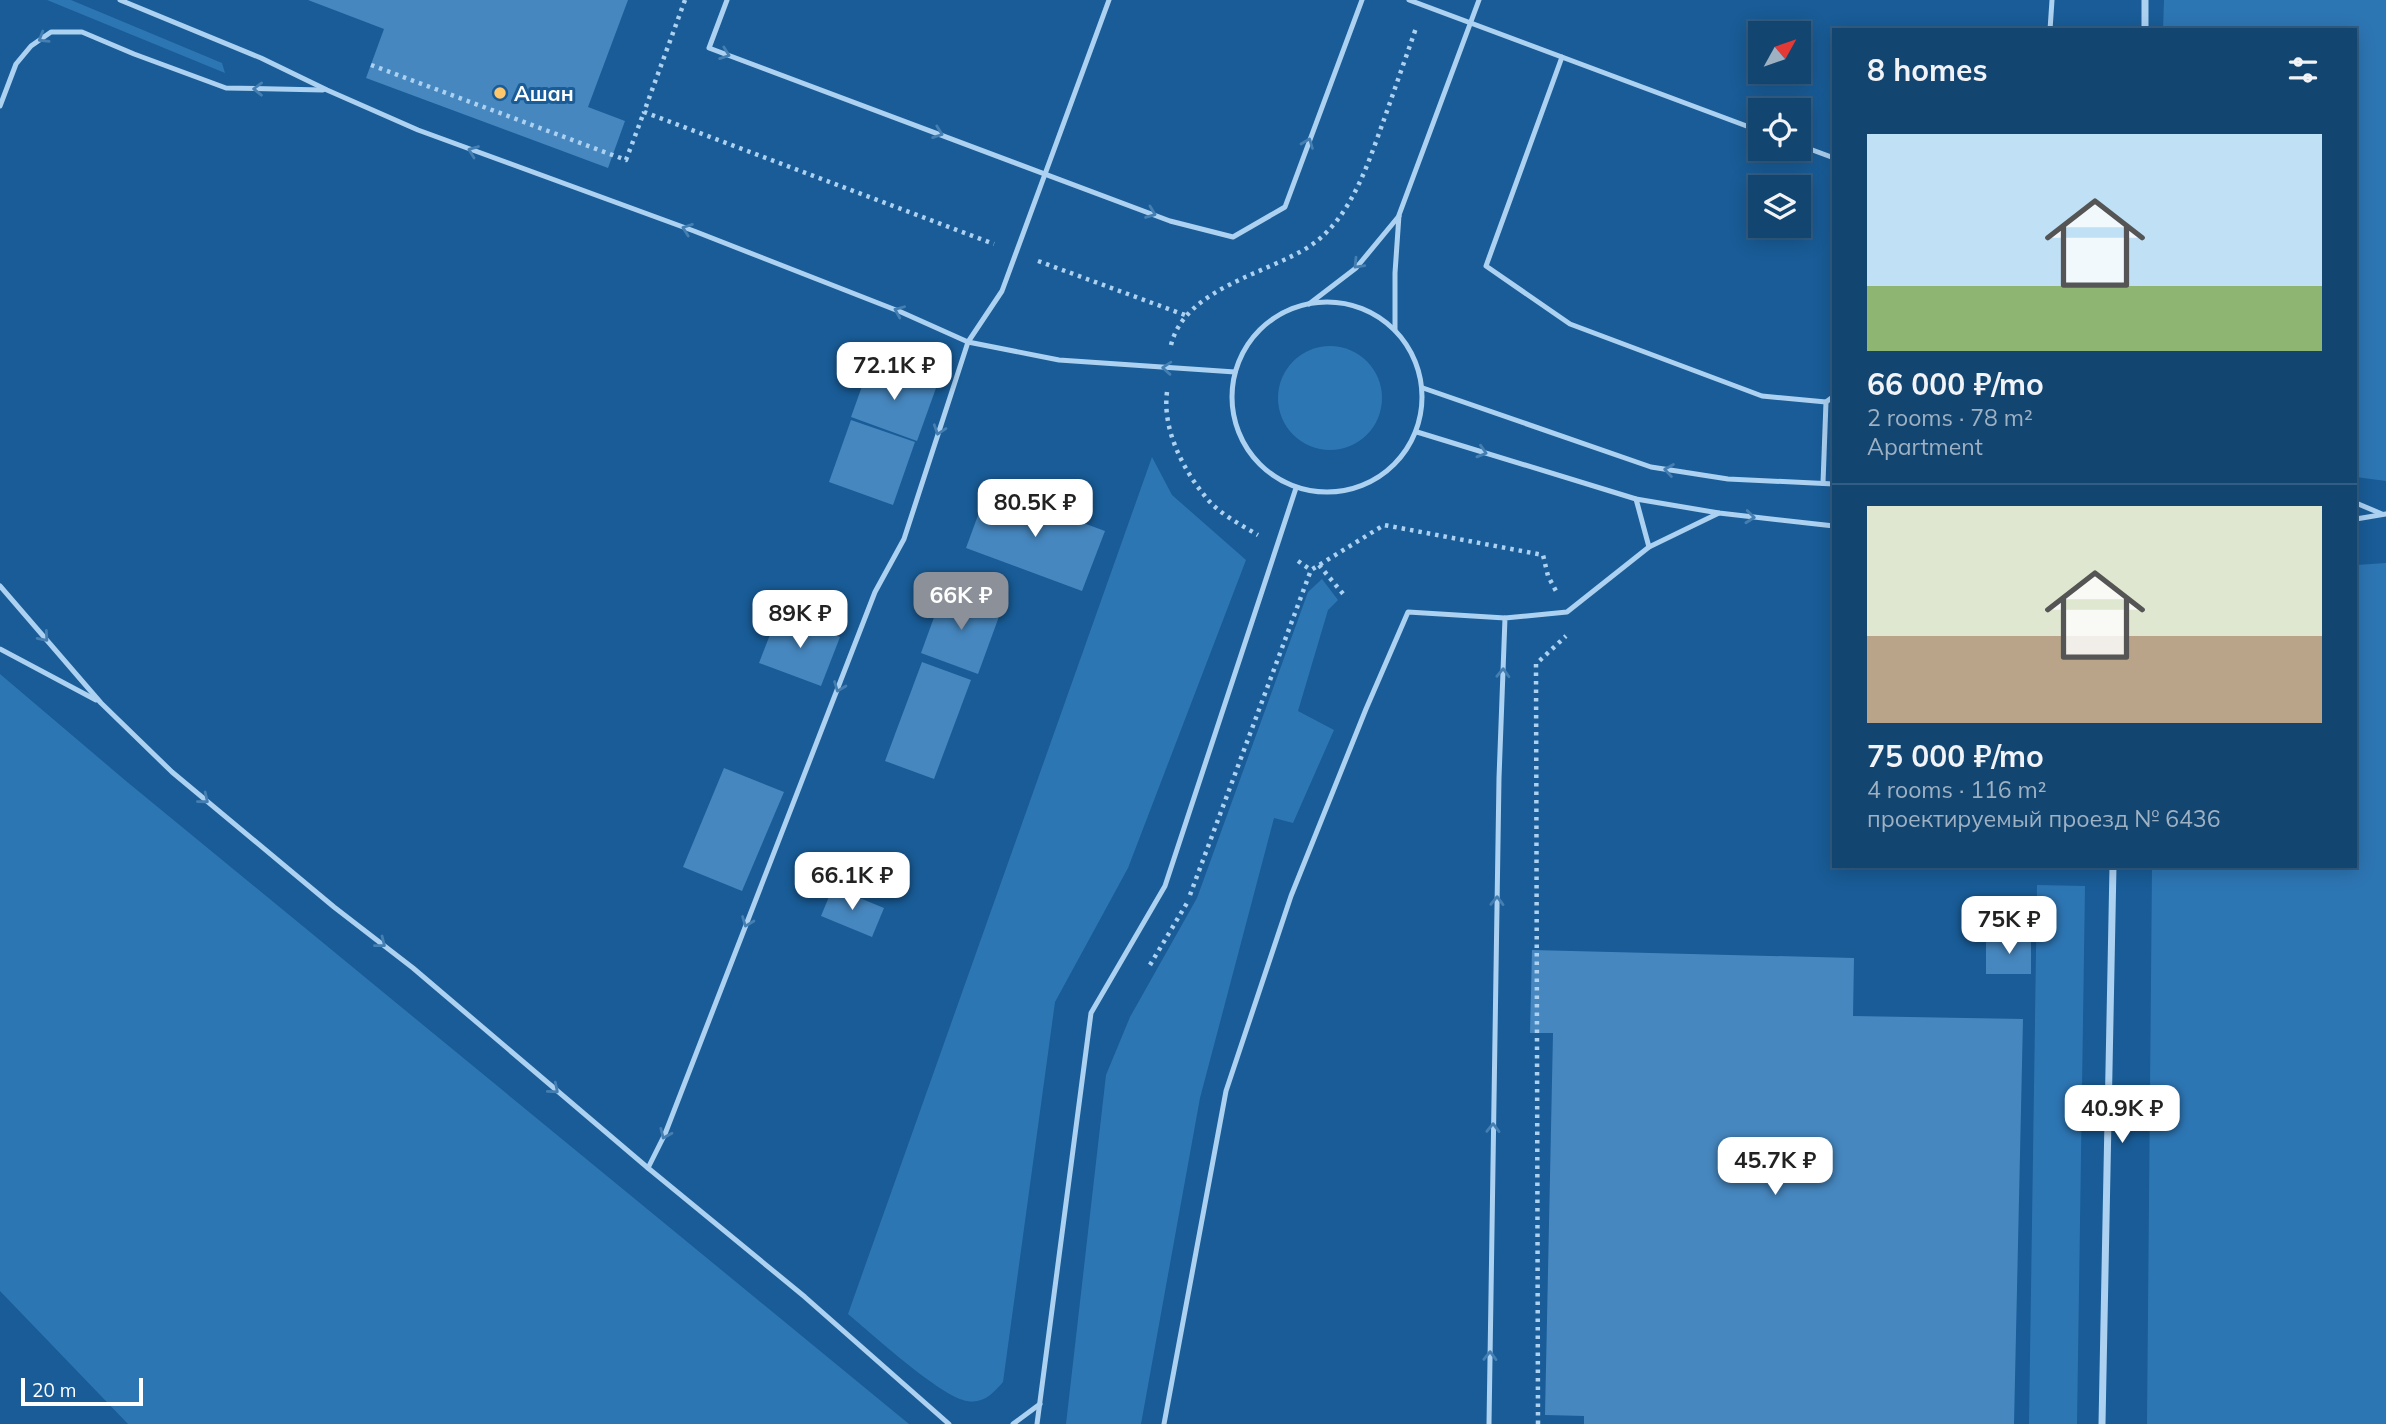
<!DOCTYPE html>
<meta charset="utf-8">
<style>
:root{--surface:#134571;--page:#1c4c76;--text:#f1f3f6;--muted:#9db1c3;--line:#325d84;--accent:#8c9099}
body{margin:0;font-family:Mulish,sans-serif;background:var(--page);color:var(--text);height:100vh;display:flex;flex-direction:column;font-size:26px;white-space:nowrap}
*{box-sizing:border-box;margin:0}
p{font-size:23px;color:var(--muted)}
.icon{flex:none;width:38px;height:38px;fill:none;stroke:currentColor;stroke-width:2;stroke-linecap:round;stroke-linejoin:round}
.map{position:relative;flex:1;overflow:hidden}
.details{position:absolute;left:1832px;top:28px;width:525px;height:840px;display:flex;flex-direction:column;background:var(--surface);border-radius:0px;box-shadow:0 4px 18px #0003,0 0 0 2px var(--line)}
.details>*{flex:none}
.needle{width:46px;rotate:50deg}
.fabs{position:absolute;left:1748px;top:21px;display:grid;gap:14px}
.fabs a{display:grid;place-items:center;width:63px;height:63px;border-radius:0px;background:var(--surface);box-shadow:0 4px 18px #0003,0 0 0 2px var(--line);font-size:35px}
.scale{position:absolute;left:21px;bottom:18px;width:122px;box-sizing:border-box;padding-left:7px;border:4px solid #fff;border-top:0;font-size:19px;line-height:24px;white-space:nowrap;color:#fff;-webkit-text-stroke:5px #195c97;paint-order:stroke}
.price{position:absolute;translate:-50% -60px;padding:0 16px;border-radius:14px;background:#fff;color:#222;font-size:23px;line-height:46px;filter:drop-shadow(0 2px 4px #0008)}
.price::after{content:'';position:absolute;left:50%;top:42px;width:21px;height:16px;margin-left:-10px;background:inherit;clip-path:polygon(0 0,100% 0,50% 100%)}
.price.on{background:var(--accent);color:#fff}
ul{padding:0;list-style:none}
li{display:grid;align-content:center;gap:14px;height:371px;padding:0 35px}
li+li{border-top:2px solid var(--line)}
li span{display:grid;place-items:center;height:217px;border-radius:0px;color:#555}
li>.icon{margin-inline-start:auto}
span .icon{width:126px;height:126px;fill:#fffc;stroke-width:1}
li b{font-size:30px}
h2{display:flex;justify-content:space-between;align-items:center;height:84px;padding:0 35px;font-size:30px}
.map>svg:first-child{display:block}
.green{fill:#2d76b4}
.building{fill:#4687bf}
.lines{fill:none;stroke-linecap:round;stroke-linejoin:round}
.path{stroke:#acd1f1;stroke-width:4.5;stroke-dasharray:3.5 5;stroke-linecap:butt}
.service{stroke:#acd1f1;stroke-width:5}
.minor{stroke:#acd1f1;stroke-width:7}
.oneway{stroke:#457fb2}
.poi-dot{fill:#ffc76c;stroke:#195c97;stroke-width:2.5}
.labels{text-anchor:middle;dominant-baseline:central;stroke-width:6;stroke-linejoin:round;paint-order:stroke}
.poi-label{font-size:21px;font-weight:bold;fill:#fff;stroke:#195c97;text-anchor:start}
</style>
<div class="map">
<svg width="2386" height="1424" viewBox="0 0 2386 1424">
<rect width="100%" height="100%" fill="#195c97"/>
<g class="green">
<polygon points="47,0 71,0 222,63 225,73"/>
<polygon points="2164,0 2386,0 2386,481 2356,477 2356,30 2163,30"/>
<circle cx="1330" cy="398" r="52"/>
<path d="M1152,457l20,38 74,65 -118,308 -73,134 -52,380c-10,11 -19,22 -36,19 -26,-4 -95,-67 -119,-87z"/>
<polygon points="2386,563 2386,1424 2147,1424 2152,866 2356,866 2356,565"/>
<polygon points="1322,579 1338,600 1328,610 1298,711 1334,730 1293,823 1274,818 1200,1098 1141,1424 1066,1424 1106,1075 1130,1017 1197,898 1308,592"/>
<polygon points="0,674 126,781 909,1424 128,1424 0,1291"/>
<polygon points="2037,885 2085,886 2077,1424 2029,1424"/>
</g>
<g class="building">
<polygon points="308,0 628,0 588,107 625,121 608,168 366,78 384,29"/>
<polygon points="870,364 936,388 917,441 851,417"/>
<polygon points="851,420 915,442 893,505 829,482"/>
<polygon points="988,488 1105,531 1082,591 966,548"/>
<polygon points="944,590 1001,611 978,674 921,653"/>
<polygon points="778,614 840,637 821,686 759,663"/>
<polygon points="922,662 971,680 934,779 885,761"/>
<polygon points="724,768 784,792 742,891 683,867"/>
<polygon points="833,887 884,908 872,937 821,916"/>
<polygon points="2031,938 2031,974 1986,974 1986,939"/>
<polygon points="1532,950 1854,958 1853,1016 2023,1019 2014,1424 1584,1424 1584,1416 1545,1415 1553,1033 1530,1033"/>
</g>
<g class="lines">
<g class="path">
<polyline points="685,0 644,112 994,244"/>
<polyline points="371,65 626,160 644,112"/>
<polyline points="1038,261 1185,315"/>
<path d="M1171,345c14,-57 96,-71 139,-99 43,-29 59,-86 76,-132 10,-29 20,-57 30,-86"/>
<path d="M1167,392c-5,38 17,80 42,109 13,14 32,24 49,34"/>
<polyline points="1298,561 1311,570"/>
<polyline points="1319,565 1344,595"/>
<polyline points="1190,895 1311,570 1384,525 1543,555 1548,576 1556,591"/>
<polyline points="1150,965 1187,903"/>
<polyline points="1538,1424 1536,664 1566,636"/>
</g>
<g class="service">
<polyline points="120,0 261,58 327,90 418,130 694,231 901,312 968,342 1059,360 1235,372"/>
<polyline points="727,0 709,48 1170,221 1233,237 1285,207 1362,0"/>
<polyline points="1409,0 1760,131"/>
<polyline points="2050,30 2052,0"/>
<polyline points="1562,57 1486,266 1570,324 1762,396 1826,402 1834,396"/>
<polyline points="0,106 16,64 31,46 51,32 82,32 134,54 226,88 323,90"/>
<polyline points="1799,145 1834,158"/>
<circle cx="1327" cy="397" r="95"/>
<polyline points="1309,304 1356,268 1399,216"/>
<polyline points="1395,330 1395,273 1399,215 1479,0"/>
<polyline points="1423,388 1651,467 1728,479 1834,484"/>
<polyline points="1417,432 1636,499 1719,513 1834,526"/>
<polyline points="1823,483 1826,402"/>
<polyline points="1636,499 1649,547"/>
<polyline points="2356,503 2382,514"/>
<polyline points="2356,519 2386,514"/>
<polyline points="0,586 101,703 172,772 334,907 413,968 648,1168 805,1297 949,1424"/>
<polyline points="0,649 96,700"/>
<polyline points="648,1168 665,1134 875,592 904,539 968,342 1002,291 1109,0"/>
<polyline points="1013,1424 1040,1404"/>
<polyline points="1037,1424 1091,1013 1165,886 1296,488"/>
<polyline points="1164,1424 1226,1091 1291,896 1366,709 1408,612 1505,618"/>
<polyline points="1489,1424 1499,778 1505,618 1567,612 1649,547 1719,513"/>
</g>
<g class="minor">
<polyline points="2145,30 2145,0"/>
<polyline points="2102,1424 2113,866"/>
</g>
</g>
<defs><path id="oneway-chevron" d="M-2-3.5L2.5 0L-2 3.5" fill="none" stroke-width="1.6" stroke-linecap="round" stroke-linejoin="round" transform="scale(1.75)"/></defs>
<g class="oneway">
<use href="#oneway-chevron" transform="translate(43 38) rotate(149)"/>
<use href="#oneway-chevron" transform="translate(725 54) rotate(20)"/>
<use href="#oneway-chevron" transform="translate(258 89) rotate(-179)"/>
<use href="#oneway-chevron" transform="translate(938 133) rotate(20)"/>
<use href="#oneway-chevron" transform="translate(1308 143) rotate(-69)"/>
<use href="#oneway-chevron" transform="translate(473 151) rotate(-159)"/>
<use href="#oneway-chevron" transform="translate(1151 213) rotate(21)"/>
<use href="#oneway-chevron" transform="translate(687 229) rotate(-160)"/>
<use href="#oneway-chevron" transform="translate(1358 264) rotate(134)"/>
<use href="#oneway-chevron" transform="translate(899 311) rotate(-157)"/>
<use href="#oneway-chevron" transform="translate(1167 368) rotate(-176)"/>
<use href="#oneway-chevron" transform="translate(939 430) rotate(108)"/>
<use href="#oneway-chevron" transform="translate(1482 452) rotate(17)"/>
<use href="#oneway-chevron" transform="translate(1669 470) rotate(-171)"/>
<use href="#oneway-chevron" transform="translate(1750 517) rotate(6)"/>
<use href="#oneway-chevron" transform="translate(44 637) rotate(49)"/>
<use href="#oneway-chevron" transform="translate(1503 673) rotate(-88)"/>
<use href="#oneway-chevron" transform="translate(839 687) rotate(111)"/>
<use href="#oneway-chevron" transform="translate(204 799) rotate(39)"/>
<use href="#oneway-chevron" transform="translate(1497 901) rotate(-89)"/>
<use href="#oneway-chevron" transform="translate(747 922) rotate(111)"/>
<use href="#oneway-chevron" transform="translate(381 943) rotate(38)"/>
<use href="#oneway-chevron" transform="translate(554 1089) rotate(40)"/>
<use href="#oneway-chevron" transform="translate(1493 1128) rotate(-89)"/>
<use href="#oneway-chevron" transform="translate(665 1134) rotate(114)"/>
<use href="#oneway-chevron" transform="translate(1490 1356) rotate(-89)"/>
</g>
<circle class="poi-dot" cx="500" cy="93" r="7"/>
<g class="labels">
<g class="poi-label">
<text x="514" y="93">Ашан</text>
</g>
</g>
</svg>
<div class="fabs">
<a><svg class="needle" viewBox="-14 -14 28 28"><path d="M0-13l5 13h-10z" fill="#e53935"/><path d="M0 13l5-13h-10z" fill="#9db1c3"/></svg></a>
<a><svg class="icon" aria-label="locate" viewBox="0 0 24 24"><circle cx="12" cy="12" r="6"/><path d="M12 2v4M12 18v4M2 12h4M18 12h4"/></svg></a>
<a><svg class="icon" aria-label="layers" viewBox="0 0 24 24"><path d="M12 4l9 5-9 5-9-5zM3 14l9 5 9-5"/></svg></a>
</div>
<div class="scale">20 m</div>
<b class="price" style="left:894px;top:402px">72.1K ₽</b>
<b class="price" style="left:1035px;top:539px">80.5K ₽</b>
<b class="price on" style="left:961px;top:632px">66K ₽</b>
<b class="price" style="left:800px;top:650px">89K ₽</b>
<b class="price" style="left:852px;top:912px">66.1K ₽</b>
<b class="price" style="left:2009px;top:956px">75K ₽</b>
<b class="price" style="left:2122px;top:1145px">40.9K ₽</b>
<b class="price" style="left:1775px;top:1197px">45.7K ₽</b>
<section class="details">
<h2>8 homes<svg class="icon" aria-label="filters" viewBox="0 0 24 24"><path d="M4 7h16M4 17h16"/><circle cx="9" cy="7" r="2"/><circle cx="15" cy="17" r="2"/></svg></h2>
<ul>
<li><span style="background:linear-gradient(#bfe0f5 70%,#8fb573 0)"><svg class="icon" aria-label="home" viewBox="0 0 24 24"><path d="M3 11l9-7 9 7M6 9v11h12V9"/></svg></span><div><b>66 000 ₽/mo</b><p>2 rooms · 78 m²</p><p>Apartment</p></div></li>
<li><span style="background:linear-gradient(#dfe7d0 60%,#b9a48a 0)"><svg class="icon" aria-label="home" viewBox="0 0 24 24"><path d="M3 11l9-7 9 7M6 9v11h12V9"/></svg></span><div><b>75 000 ₽/mo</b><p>4 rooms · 116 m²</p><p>проектируемый проезд № 6436</p></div></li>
</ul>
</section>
</div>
